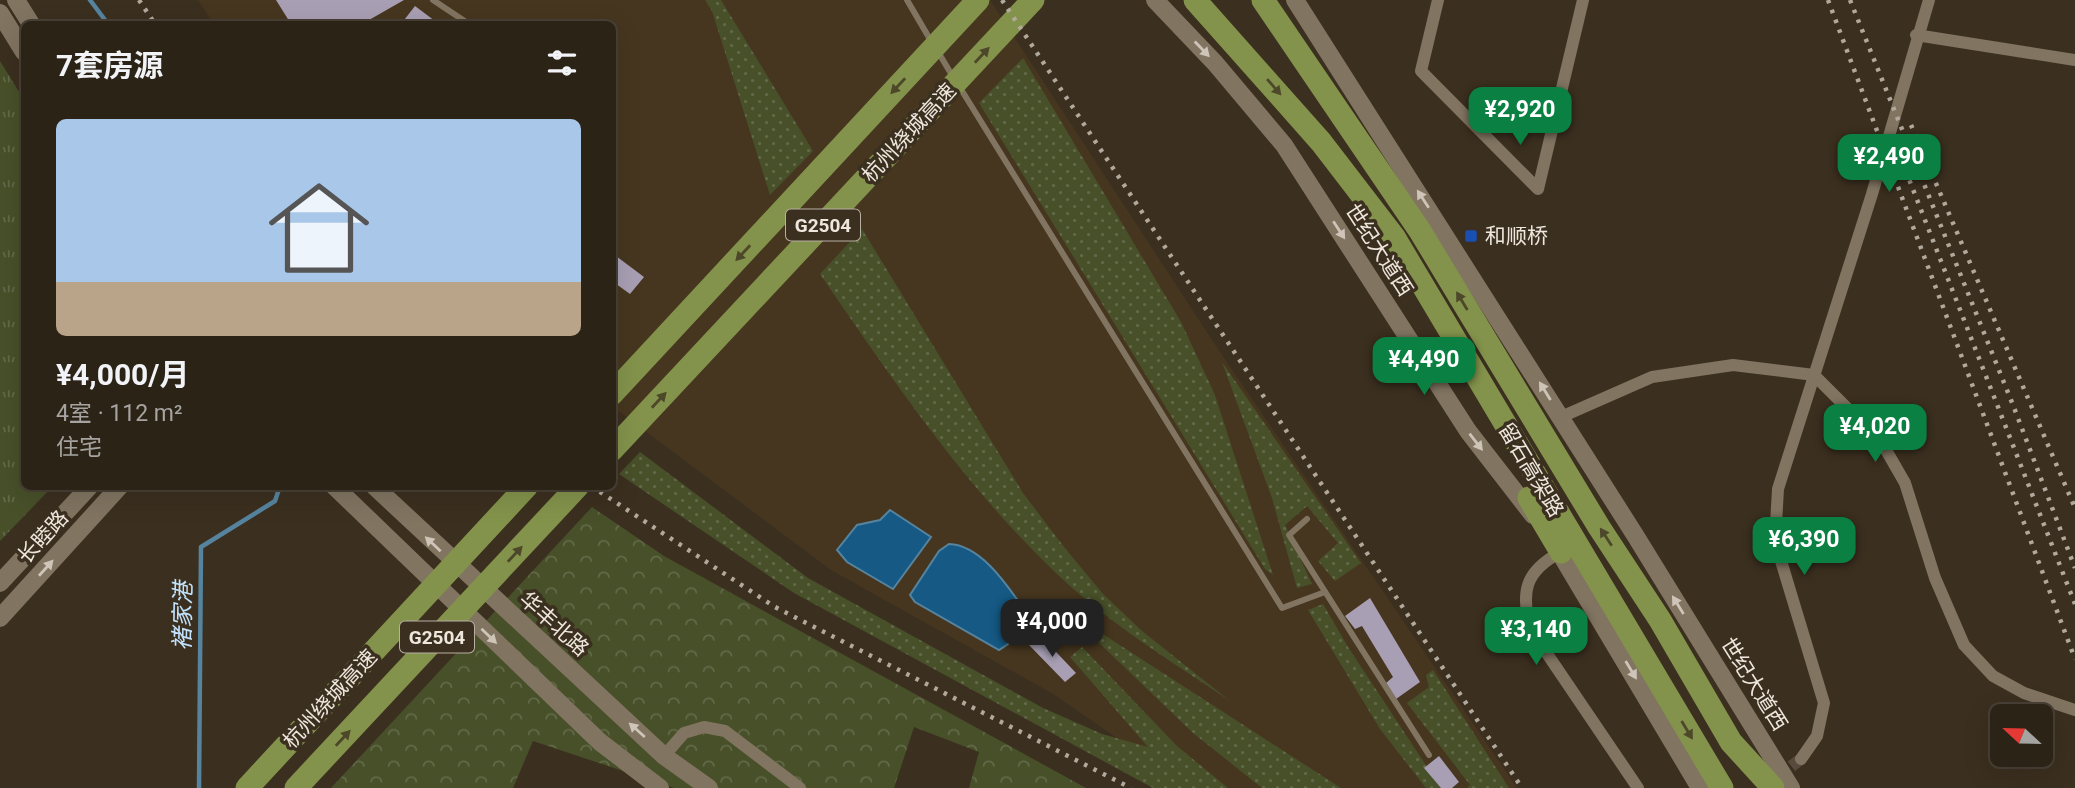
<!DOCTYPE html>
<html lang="zh">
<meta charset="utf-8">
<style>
:root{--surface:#2c2317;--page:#342b20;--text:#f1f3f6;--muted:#a6a4a1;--line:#484036;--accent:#0b8043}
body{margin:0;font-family:Roboto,"Noto Sans SC",sans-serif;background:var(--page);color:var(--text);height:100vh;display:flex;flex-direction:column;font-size:26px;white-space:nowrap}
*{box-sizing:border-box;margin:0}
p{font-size:23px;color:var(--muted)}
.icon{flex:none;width:38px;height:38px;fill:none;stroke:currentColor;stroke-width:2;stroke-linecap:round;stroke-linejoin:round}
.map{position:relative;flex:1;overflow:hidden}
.side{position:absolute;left:21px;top:21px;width:595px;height:469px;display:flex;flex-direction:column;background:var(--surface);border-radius:10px;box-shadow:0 7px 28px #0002,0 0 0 2px var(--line)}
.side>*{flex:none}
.needle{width:46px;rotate:292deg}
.tools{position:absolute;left:1990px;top:704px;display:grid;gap:14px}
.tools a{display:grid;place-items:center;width:63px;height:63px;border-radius:10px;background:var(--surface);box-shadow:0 7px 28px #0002,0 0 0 2px var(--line);font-size:35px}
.price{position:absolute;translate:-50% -60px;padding:0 16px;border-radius:14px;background:var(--accent);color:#fff;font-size:23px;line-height:46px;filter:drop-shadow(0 2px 4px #0008)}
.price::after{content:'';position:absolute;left:50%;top:42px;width:21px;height:16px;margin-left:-10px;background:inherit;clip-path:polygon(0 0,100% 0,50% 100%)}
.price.selected{background:#222;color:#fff}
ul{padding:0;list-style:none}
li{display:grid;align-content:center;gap:14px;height:371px;padding:0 35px}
li span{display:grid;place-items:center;height:217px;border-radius:10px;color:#555}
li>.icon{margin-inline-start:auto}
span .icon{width:126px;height:126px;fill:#fffc;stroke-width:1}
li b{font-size:30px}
h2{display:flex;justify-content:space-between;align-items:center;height:84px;padding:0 35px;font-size:30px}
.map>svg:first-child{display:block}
.built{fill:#46361f}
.grass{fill:url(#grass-dots)}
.forest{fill:url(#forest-crowns)}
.park{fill:url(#park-tufts)}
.water{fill:#155984;stroke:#56849f;stroke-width:2}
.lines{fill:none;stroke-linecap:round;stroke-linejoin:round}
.stream{stroke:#56849f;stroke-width:4.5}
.building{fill:#a89fb4}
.street-tunnel{stroke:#564b3c;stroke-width:12;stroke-dasharray:12 6;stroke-linecap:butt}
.lane{stroke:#817461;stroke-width:6}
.street{stroke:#817461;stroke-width:12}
.secondary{stroke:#817461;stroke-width:18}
.highway{stroke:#83934b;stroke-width:23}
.rail{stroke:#b2a99d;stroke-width:4.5;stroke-dasharray:3.5 7;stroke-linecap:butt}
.oneway{fill:#cec4b8}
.oneway2{fill:#4d482a}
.transit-dot{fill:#1a4fb4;stroke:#3b2f1f;stroke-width:2.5}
.labels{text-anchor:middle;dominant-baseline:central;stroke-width:7;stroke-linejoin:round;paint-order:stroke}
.shield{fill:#3b2f1f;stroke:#b9b0a4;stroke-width:2}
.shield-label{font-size:19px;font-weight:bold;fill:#efe7dd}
.street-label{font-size:21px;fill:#efe7dd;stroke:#3b2f1f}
.poi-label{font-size:21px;fill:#efe7dd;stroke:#3b2f1f;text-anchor:start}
.water-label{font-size:23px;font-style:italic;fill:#c2e3fd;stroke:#3b2f1f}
</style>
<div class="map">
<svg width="2075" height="788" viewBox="0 0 2075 788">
<defs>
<pattern id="grass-dots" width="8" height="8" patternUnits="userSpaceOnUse" patternTransform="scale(1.75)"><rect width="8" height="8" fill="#475029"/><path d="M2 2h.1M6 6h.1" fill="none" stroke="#626948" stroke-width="1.8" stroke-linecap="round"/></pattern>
<pattern id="forest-crowns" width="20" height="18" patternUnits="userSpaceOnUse" patternTransform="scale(1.75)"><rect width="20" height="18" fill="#475029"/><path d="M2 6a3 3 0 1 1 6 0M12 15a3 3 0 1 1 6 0" fill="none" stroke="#626948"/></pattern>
<pattern id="park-tufts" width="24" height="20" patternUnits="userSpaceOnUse" patternTransform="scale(1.75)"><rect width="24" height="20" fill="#475029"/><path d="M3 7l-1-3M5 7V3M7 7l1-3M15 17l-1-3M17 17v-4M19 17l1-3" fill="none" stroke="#626948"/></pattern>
</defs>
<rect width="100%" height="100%" fill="#3b2f1f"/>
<polygon class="built" points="198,0 990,0 1218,349 1517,788 1189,788 1053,694 831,570 613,407 612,24 214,24"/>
<g class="grass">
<polygon points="705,0 721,0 813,151 770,195 712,11"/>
<polygon points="1023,58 1181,322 1215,395 1273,575 1265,569 979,103"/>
<path d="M862,229l161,264 41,54 39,47 39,37 88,70c-59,-40 -120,-77 -172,-126 -93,-88 -166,-196 -238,-301z"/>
<polygon points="1222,362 1361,563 1335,581 1318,561 1338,543 1307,506 1285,525 1312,584 1297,588 1272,498"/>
<polygon points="640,452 808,578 1043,708 1102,734 1148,747 1070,657 1082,647 1177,746 1228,788 1153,788 794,593 619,474"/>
<polygon points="1323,604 1348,647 1441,788 1426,788 1380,729 1308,610"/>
<polygon points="1098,631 1341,788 1262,788 1193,733 1093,637"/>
<polygon points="1433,670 1509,788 1467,788 1470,785 1407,703 1429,687 1426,675"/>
</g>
<polygon class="forest" points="592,507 664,556 1086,788 969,788 979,752 914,727 894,788 674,788 533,741 513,788 331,788"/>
<polygon class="park" points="0,61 24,100 24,486 52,487 0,541"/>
<g class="water">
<polygon points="890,510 931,537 893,589 847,562 837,550 857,525 880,520"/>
<path d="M949,544c33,1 60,44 77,68l-18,32 -9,6 -84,-48 -5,-7 29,-44z"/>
</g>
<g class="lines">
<g class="stream">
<polyline points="90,0 108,24"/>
<polyline points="199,788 201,547 275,501 280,486"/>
</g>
</g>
<g class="building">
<polygon points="276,0 404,0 362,24 291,24"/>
<polygon points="415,6 439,24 401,24"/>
<polygon points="612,253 644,277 630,294 612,281"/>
<polygon points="1370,598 1420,682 1396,699 1386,683 1393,677 1362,626 1355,629 1345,616"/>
<polygon points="1040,635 1076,673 1065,682 1029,645"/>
<polygon points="1439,756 1459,782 1452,788 1441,788 1424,768"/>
</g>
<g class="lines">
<polyline class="street-tunnel" points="1777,777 1801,759"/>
<g class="lane">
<polyline points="433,0 469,24"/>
<polyline points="907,0 931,41"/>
<polyline points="937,50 953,77"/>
<polyline points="959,86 1282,608 1325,592"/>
<polyline points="1307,519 1289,535 1429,755"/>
</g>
<g class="street">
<polyline points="1438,0 1421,71 1538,189 1583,0"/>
<polyline points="1916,35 2075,60"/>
<polyline points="1561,417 1652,377 1733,365 1814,375 1882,443 1905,483 1935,578 1964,645 1993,676 2024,693 2075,710"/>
<path d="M1561,552c-36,19 -41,40 -30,78l107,158"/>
<polyline points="664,756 684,733 704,727 725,731 800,788"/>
<polyline points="1801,759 1817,736 1824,703 1775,541 1778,489 1872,194 1929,0"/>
</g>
<g class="secondary">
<polyline points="16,0 31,24"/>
<polyline points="1155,0 1215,63 1284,145 1468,431 1533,515"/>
<polyline points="1295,0 1635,535 1791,788"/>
<polyline points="0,13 24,52"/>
<polyline points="334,486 600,742 660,788"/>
<polyline points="374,486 664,756 709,788"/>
<polyline points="1554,543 1700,788"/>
<polyline points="0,583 90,486"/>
<polyline points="0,618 120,486"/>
</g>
<g class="highway">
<polyline points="1195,0 1321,142 1394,237 1722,788"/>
<polyline points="1263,0 1420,231 1599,527 1660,620 1731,742 1773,788"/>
<polyline points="612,394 978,0"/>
<polyline points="612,450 1033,0"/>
<polyline points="1529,498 1561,552"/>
<polyline points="247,788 527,486"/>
<polyline points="296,788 578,486"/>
</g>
<g class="rail">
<polyline points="139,0 155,24"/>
<polyline points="1002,0 1522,788"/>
<polyline points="1828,0 2075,659"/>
<polyline points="1850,0 2013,405 2075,568"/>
<polyline points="1911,125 2075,508"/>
<polyline points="1898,151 2075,604"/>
<polyline points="591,486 775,607 1131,788"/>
</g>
</g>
<defs><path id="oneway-solid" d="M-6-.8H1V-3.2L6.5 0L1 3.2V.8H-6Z" transform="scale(1.75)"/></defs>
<g class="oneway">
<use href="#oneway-solid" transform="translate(1202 49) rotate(46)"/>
<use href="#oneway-solid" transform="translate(1423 199) rotate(-123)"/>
<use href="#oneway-solid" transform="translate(1339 230) rotate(57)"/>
<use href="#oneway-solid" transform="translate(1545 391) rotate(-122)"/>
<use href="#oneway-solid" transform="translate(1476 442) rotate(52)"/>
<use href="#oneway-solid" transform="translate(433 544) rotate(-137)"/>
<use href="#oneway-solid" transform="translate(46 568) rotate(-48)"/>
<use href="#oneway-solid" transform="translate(1678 605) rotate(-122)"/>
<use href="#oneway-solid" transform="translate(489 636) rotate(44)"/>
<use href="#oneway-solid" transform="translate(1631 670) rotate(59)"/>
<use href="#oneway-solid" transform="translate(637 730) rotate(-138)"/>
</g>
<g class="oneway2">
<use href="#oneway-solid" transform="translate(982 55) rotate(-47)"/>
<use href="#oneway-solid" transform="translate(898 86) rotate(133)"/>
<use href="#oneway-solid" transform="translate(1274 87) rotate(49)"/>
<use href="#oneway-solid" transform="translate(743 253) rotate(133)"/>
<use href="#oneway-solid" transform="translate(1462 301) rotate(-121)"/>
<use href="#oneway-solid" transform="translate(659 400) rotate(-47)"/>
<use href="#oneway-solid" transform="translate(1606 537) rotate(-123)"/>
<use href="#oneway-solid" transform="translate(515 554) rotate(-47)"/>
<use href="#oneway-solid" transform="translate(1687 730) rotate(59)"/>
<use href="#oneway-solid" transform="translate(343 738) rotate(-47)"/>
</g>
<rect class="transit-dot" x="1464" y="229" width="14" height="14" rx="3.5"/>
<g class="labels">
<g class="shield">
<rect x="786" y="209.5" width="74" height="31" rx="5"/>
<rect x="400" y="621.5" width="74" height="31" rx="5"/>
</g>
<g class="shield-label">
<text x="823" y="225">G2504</text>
<text x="437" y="637">G2504</text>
</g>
<g class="street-label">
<text transform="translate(909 133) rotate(-47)">杭州绕城高速</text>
<text transform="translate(1379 250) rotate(57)">世纪大道西</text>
<text transform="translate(1531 470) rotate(59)">留石高架路</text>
<text transform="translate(43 537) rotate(-48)">长睦路</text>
<text transform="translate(554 624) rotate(42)">华丰北路</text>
<text transform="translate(1754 684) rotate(58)">世纪大道西</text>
<text transform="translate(330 699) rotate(-47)">杭州绕城高速</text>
</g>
<g class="poi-label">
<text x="1485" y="236">和顺桥</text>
</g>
<g class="water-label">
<text transform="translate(183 616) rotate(-89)">褚家港</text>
</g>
</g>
</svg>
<div class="tools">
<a><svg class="needle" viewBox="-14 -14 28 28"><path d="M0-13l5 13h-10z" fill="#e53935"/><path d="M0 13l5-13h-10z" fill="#a6a4a1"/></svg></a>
</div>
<b class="price" style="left:1520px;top:147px">¥2,920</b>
<b class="price" style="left:1889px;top:194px">¥2,490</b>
<b class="price" style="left:1424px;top:397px">¥4,490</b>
<b class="price" style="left:1875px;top:464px">¥4,020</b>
<b class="price" style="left:1804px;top:577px">¥6,390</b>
<b class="price selected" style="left:1052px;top:659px">¥4,000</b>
<b class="price" style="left:1536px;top:667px">¥3,140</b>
<section class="side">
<h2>7套房源<svg class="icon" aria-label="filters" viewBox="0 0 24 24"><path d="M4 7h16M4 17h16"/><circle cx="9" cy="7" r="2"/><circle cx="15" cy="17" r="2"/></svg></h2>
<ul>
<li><span style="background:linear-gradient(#a9c7e8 75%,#b9a48a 0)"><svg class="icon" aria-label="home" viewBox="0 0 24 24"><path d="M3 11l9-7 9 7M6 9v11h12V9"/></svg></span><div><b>¥4,000/月</b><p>4室 · 112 m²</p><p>住宅</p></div></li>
</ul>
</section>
</div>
